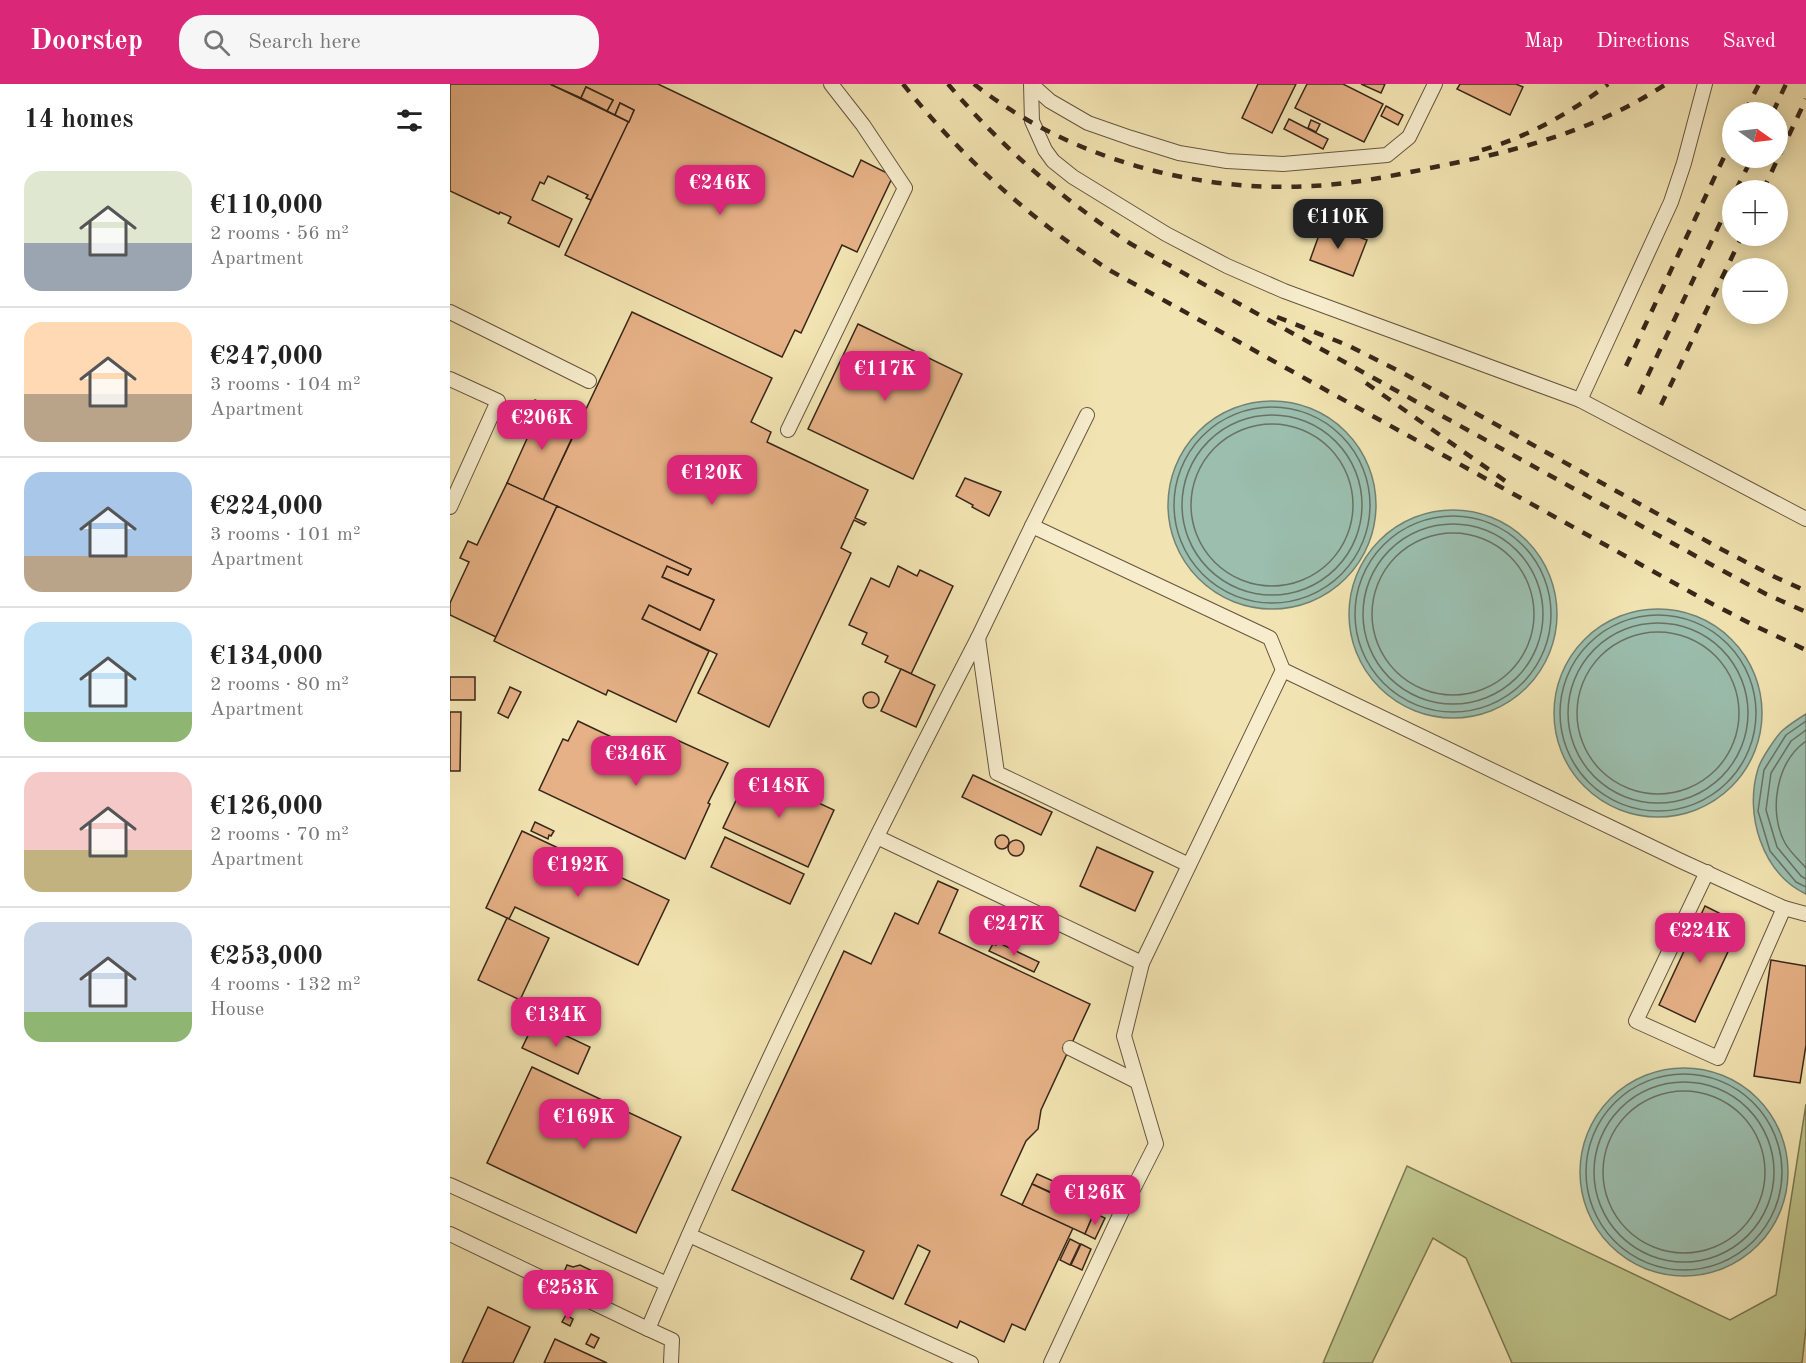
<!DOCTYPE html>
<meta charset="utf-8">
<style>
:root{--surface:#fff;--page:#f6f6f6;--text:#222;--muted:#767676;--line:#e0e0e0;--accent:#db2777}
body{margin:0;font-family:"Old Standard TT",serif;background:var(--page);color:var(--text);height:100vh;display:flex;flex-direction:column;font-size:22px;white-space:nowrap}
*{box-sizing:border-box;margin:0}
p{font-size:20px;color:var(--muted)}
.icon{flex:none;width:33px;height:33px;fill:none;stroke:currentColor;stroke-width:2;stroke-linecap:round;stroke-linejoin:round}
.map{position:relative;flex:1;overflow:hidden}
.sheet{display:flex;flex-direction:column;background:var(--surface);width:450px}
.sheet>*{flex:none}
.needle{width:39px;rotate:104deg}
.controls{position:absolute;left:1272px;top:18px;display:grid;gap:12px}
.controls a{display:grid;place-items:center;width:66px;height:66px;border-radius:50%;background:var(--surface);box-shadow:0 3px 15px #0003;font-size:30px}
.price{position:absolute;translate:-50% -51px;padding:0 14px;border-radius:12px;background:var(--accent);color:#fff;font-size:20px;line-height:39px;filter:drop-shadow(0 2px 3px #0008)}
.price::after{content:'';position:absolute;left:50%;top:36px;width:18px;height:14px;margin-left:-9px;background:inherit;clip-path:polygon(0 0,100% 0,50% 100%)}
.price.current{background:#222;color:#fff}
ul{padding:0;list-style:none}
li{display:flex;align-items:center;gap:18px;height:150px;padding:0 24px}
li+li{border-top:2px solid var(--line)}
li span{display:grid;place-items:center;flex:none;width:168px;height:120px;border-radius:18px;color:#555}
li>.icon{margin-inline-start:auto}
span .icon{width:72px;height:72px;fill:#fffc;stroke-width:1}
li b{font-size:26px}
h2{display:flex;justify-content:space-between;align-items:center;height:72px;padding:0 24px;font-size:26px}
header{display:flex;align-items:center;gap:36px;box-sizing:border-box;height:84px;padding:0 30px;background:var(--accent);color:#fff}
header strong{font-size:28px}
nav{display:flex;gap:33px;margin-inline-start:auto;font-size:21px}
.search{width:420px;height:54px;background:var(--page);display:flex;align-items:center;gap:15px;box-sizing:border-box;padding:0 21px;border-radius:24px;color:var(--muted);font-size:22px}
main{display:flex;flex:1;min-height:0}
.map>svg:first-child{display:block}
.green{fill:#bdc48a;stroke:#7a7652;stroke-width:1.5}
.water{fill:#9bbeae;stroke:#738273;stroke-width:1.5}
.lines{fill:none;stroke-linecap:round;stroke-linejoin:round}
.shore{stroke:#697264;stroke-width:1.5}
.building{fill:#e6b186;stroke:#37271a;stroke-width:1.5}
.lane-casing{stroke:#665640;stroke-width:16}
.lane{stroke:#f7edcd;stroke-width:14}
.rail{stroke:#37271a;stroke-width:4.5;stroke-dasharray:10 10;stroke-linecap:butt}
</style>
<header>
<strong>Doorstep</strong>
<div class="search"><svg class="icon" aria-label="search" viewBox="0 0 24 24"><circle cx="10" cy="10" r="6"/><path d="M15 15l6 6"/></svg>Search here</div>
<nav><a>Map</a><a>Directions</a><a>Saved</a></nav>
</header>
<main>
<section class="sheet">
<h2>14 homes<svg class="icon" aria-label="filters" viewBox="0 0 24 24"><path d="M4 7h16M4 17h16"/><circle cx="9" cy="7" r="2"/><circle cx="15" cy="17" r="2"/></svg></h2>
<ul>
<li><span style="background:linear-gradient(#dfe7d0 60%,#9aa5b1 0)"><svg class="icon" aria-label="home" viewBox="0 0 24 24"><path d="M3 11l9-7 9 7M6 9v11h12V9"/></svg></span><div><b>€110,000</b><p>2 rooms · 56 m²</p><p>Apartment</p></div></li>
<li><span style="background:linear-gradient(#ffd9b3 60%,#b9a48a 0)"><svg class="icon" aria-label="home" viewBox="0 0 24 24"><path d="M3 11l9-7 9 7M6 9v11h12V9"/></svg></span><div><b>€247,000</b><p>3 rooms · 104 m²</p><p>Apartment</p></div></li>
<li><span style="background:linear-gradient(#a9c7e8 70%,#b9a48a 0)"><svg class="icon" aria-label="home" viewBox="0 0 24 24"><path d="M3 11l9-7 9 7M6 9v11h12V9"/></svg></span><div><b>€224,000</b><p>3 rooms · 101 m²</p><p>Apartment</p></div></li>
<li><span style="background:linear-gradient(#bfe0f5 75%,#8fb573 0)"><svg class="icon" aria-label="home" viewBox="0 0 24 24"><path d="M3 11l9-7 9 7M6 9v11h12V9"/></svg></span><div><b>€134,000</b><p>2 rooms · 80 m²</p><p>Apartment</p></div></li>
<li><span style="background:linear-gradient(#f6c9c9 65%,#c2b280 0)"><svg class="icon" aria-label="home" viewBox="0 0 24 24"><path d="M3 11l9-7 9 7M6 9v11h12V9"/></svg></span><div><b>€126,000</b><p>2 rooms · 70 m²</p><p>Apartment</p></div></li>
<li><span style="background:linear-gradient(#c9d6e8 75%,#8fb573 0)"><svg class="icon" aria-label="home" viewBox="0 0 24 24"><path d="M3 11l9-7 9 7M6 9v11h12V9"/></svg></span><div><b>€253,000</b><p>4 rooms · 132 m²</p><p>House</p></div></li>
</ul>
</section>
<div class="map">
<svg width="1356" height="1279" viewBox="0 0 1356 1279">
<rect width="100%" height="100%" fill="#f2e4b2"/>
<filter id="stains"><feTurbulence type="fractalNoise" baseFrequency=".00333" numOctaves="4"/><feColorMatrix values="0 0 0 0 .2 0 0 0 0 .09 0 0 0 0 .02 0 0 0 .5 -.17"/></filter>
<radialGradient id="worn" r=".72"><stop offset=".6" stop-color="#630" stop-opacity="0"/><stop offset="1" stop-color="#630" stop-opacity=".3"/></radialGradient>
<polygon class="green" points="1356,1020 1356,1244 1352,1279 1062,1279 1016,1174 983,1154 922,1279 873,1279 957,1082 1280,1236 1326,1211"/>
<g class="water">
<circle cx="822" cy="421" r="104"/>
<circle cx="1003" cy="530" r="104"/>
<circle cx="1208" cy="629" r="104"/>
<path d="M1356,630v180c-44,-21 -62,-80 -48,-125 2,-8 18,-33 25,-39 7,-6 15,-11 23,-16z"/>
<circle cx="1234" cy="1088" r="104"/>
</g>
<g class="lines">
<g class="shore">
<circle cx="822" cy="421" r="98"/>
<circle cx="822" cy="421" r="90"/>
<circle cx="822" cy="421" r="81"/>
<circle cx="1003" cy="530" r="98"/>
<circle cx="1003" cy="530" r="90"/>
<circle cx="1003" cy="530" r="81"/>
<circle cx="1208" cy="629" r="98"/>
<circle cx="1208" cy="629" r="90"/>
<circle cx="1208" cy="629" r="81"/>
<polyline points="1356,637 1336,651 1314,686 1308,727 1320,767 1346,798 1356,803"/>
<polyline points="1356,646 1341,657 1321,689 1316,726 1327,763 1351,792 1356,795"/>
<path d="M1356,657c-30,21 -38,71 -21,102 5,9 14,17 21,25"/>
<circle cx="1234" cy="1088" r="98"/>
<circle cx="1234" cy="1088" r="90"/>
<circle cx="1234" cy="1088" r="81"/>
</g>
</g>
<g class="building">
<polygon points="0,0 100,0 179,38 141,116 136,114 138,111 98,92 94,100 90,98 82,116 122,135 109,163 58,139 61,133 50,128 49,130 0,107"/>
<polygon points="100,0 208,0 403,93 411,76 443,92 407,168 392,161 351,249 345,246 332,273 115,171 184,26 170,19 165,31 157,27 163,16 136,3 131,14"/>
<polygon points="808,0 846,0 822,49 792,34"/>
<polygon points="857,0 893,0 933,20 914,58 845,24"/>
<polygon points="911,0 935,0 931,9"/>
<polygon points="1010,0 1066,0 1073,3 1060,31 1007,5"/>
<polygon points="136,3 163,16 157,27 131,14"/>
<polygon points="170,19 184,26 179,38 165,31"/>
<polygon points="936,22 953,31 948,41 931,32"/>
<polygon points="839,35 878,55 873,65 834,45"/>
<polygon points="861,36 870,40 866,48 858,44"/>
<polygon points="873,140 917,156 903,192 860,176"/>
<polygon points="182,228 322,294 301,338 321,348 317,358 418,406 405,434 416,439 414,441 404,436 391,464 401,469 319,643 248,609 267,570 192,535 199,521 250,546 264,516 212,493 217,482 238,491 241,485 93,416"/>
<polygon points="408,240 512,290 463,395 358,345"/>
<polygon points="85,316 94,320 92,324 128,341 93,416 57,399 85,337 76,333"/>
<polygon points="515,394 551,408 539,432 522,423 523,421 506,412"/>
<polygon points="57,399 107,422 46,553 0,531 0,519 19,478 10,474 18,457 27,461"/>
<polygon points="107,422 241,485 238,491 217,482 212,493 264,516 250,546 199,521 192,535 259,567 226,638 158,606 156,611 44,557"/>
<polygon points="448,482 467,492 470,486 503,502 461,590 435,578 438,572 412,560 417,549 399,541 421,494 439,503"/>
<polygon points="451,585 485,601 466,643 431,627"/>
<rect x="0" y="593" width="25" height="23"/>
<polygon points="60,603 71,608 58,634 48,629"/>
<circle cx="421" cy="616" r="8"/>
<polygon points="0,628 11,628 10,687 0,687"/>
<polygon points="128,637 216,679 227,656 278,679 258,719 260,720 235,775 89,706 113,655 118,657"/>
<polygon points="300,687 384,726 358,783 273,744"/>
<polygon points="523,691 602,728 591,751 512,713"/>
<polygon points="85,738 104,747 101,752 99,751 98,755 81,747"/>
<polygon points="72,747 219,816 188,881 65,823 59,835 36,824"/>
<circle cx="552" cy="758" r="7"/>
<polygon points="275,753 354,790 340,820 261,783"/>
<circle cx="566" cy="764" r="8"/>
<polygon points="647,763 703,788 685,827 630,802"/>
<polygon points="488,797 508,806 489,849 640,920 591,1026 588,1045 576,1057 551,1111 623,1144 575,1246 562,1240 554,1258 510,1237 507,1244 455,1220 480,1167 468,1161 443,1215 401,1195 414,1167 282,1106 394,867 421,880 445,829 468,840"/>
<polygon points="1255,822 1291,840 1245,938 1209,921"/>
<polygon points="57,834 99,854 70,916 28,896"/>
<polygon points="547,858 589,878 584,888 539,867 543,860 546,861"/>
<polygon points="1321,876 1356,882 1356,961 1350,999 1304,992"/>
<polygon points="85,937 140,963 128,990 72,964"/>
<polygon points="82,983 231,1053 186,1149 37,1079"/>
<polygon points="587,1090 619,1104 614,1114 582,1100"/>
<polygon points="582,1100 644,1129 635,1150 572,1121"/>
<polygon points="644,1129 655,1134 645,1155 635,1150"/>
<polygon points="620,1155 630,1160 620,1181 610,1176"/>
<polygon points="631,1160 641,1165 632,1186 621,1181"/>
<polygon points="117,1181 123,1183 130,1181 159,1195 152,1211 121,1197 120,1190 114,1188"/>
<polygon points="38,1223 80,1243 63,1279 12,1279"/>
<polygon points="116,1231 123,1235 120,1242 112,1238"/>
<polygon points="141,1250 149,1254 144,1264 136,1260"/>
<polygon points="105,1255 157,1279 94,1279"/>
</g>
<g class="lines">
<g class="lane-casing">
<g id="lane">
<polyline points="581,0 582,37 595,66 603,77 623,93 716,150 777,182 834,207 1130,316 1356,435"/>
<polyline points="581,0 600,17 638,39 681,54 729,69 777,77 833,80 937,71 959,53 985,0"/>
<polyline points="0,228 139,297"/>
<polyline points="0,295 48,317 0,423"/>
<polyline points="1130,316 1221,118 1234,79 1255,0"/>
<polyline points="338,346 455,104 413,41 381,0"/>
<polyline points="582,442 637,331"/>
<polyline points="528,554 582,442 820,554 833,586 1231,777 1334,824 1356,830"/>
<polyline points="427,753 692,879"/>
<polyline points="1257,788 1186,937 1268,974 1334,824"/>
<polyline points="620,964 686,997"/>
<polyline points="0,1101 217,1200"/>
<polyline points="0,1150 198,1245"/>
<polyline points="239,1151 521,1279"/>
<path d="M221,1279l1,-23 -24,-11c100,-235 212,-464 330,-691l19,135 192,92"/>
<polyline points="601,1279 671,1129 706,1060 674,952 692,879 833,586"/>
</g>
</g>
<use href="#lane" class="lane"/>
<g class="rail">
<path d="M453,0c59,74 128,136 208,187l592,328 52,27 51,24"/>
<path d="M498,0c53,63 114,115 183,160l581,321 54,29 40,18"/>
<path d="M524,0c93,73 219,109 337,102 45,-2 90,-12 134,-21 80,-16 152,-36 221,-81"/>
<polyline points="1295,28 1309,0"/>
<polyline points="1323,28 1336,0"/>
<path d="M1032,66c45,-13 89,-37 126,-66"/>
<polyline points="1286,106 1302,74"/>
<polyline points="1313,106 1356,15"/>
<polyline points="827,233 897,261 953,289 1271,465 1325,493 1356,507"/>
<polyline points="1176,282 1282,56"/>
<polyline points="916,299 1061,401"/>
<polyline points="1189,310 1282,114"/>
<polyline points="1211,321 1292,152"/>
</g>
</g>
<rect width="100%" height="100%" filter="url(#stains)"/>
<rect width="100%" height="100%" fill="url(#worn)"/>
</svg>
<div class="controls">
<a><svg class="needle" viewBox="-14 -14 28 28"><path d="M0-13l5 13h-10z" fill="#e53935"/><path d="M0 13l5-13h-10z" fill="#767676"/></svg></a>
<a>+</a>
<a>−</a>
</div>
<b class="price" style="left:270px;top:132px">€246K</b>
<b class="price current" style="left:888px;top:166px">€110K</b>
<b class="price" style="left:435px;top:318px">€117K</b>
<b class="price" style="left:92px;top:367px">€206K</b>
<b class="price" style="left:262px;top:422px">€120K</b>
<b class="price" style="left:186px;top:703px">€346K</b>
<b class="price" style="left:329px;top:735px">€148K</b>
<b class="price" style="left:128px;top:814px">€192K</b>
<b class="price" style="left:564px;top:873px">€247K</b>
<b class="price" style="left:1250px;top:880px">€224K</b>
<b class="price" style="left:106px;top:964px">€134K</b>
<b class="price" style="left:134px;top:1066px">€169K</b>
<b class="price" style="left:645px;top:1142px">€126K</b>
<b class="price" style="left:118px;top:1237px">€253K</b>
</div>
</main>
